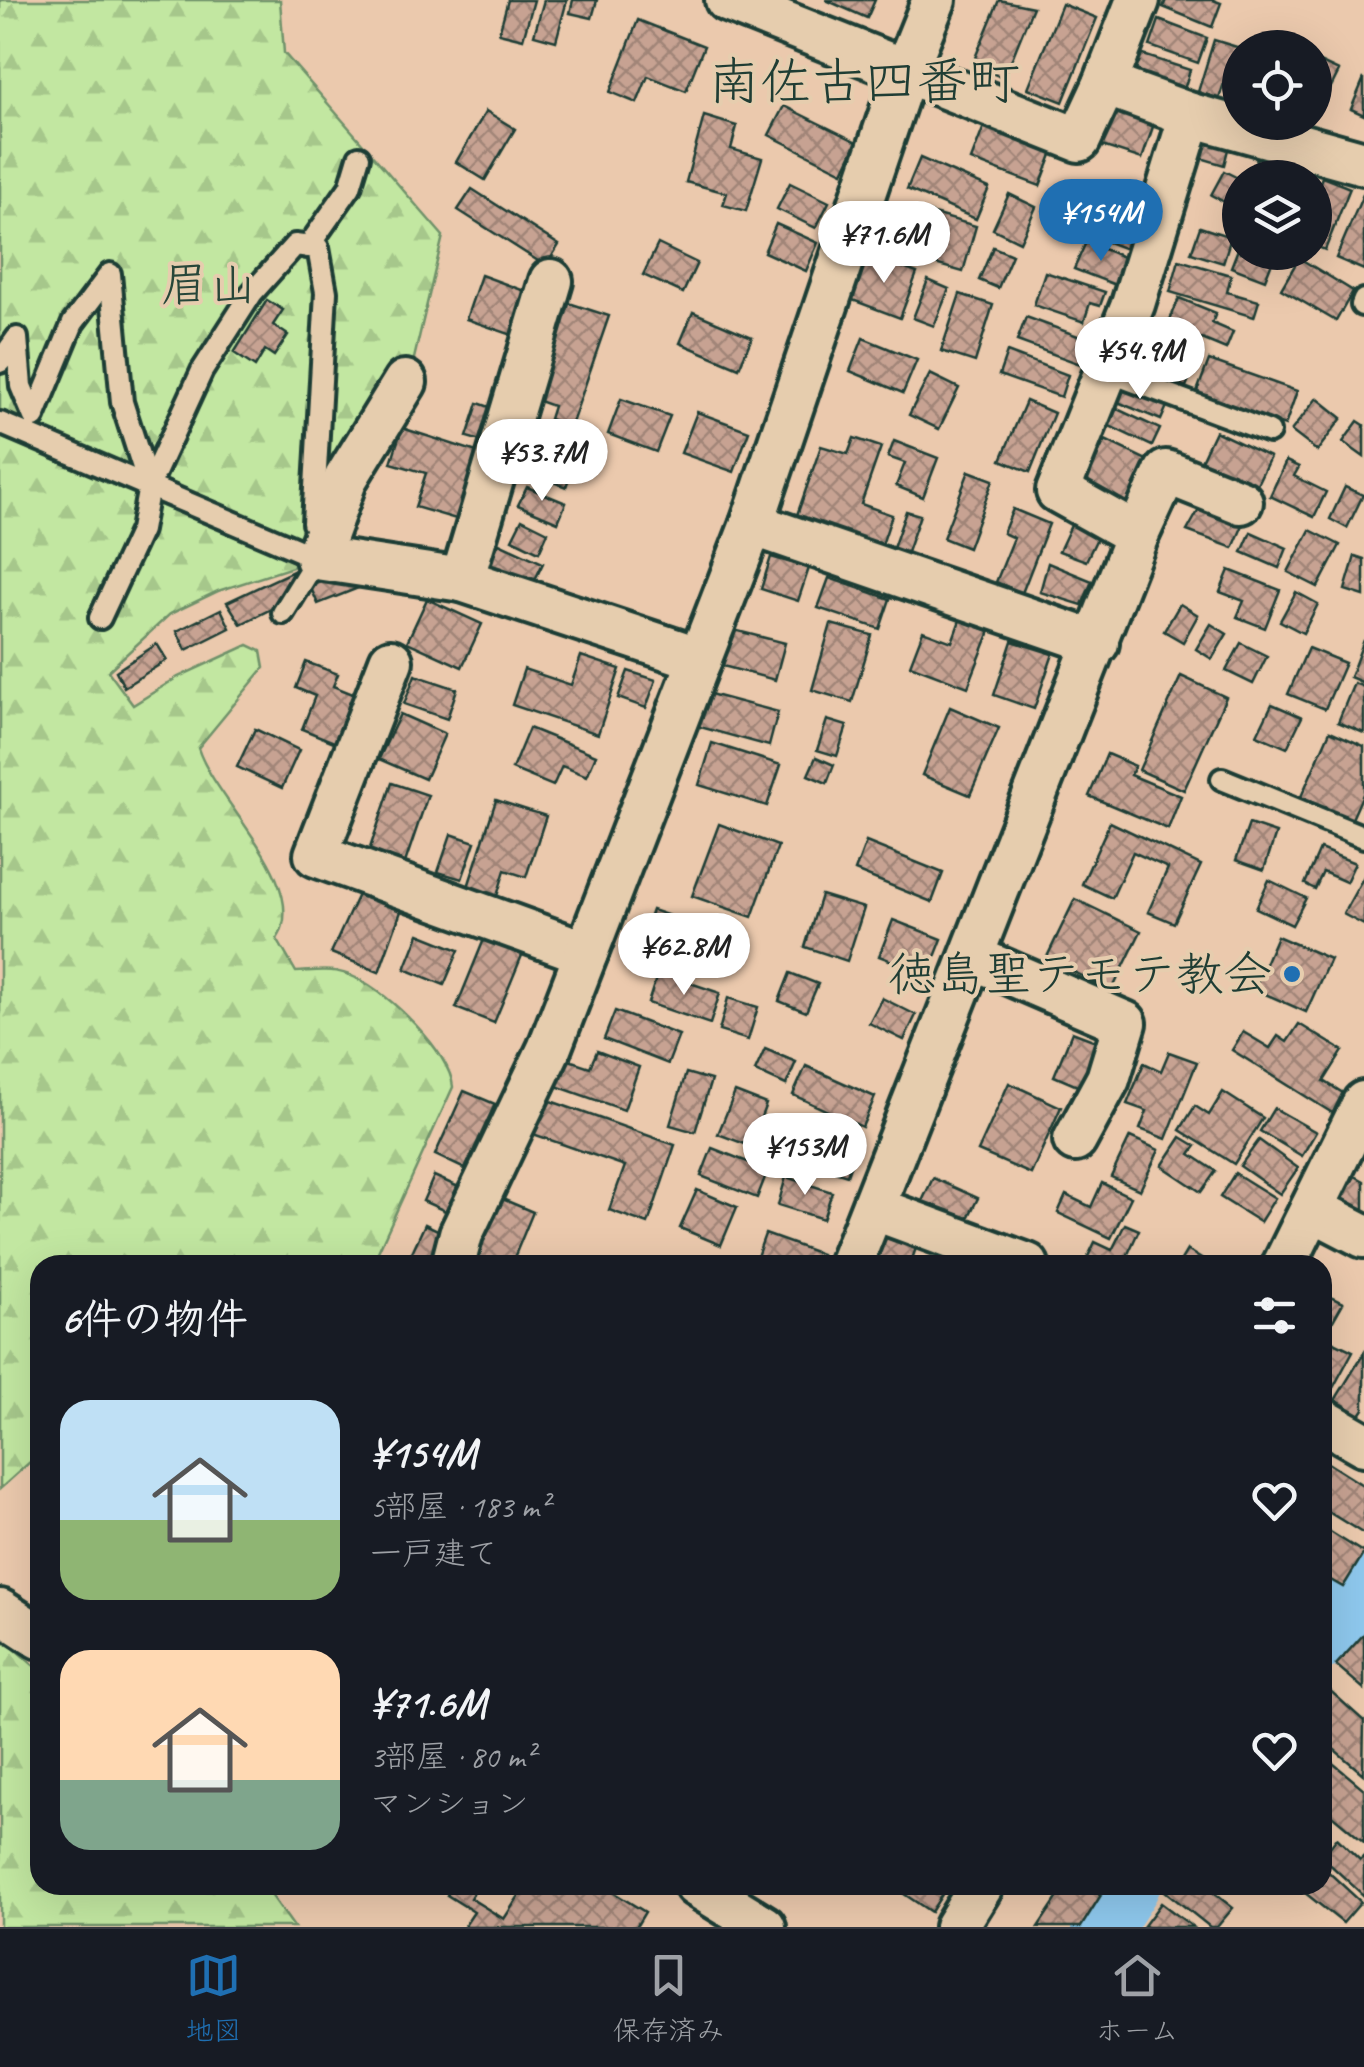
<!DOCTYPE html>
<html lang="ja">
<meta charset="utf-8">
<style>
:root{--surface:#171b24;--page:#242831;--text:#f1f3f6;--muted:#9ea1a6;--line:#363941;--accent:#1f6fb2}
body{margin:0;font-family:Caveat,"Klee One",sans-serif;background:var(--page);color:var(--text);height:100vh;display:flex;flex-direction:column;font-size:38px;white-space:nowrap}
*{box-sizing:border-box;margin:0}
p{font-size:32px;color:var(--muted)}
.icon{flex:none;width:55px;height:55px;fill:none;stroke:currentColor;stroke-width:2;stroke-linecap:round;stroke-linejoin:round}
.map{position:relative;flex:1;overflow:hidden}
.drawer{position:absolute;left:30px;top:1255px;width:1302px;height:640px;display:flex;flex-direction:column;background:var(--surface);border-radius:30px;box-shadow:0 10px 40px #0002}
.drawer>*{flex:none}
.fabs{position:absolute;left:1222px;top:30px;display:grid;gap:20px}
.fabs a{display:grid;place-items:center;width:110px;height:110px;border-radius:50%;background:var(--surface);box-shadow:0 10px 40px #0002;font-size:50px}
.price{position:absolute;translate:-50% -85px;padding:0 22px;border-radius:35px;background:#fff;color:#222;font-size:32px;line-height:65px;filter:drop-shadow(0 2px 5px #0008)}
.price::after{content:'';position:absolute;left:50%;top:60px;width:30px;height:22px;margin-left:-15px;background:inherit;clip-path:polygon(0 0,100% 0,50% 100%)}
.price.selected{background:var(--accent);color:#fff}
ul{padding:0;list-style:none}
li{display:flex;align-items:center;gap:30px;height:250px;padding:0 30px}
li span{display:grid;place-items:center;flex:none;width:280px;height:200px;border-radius:30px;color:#555}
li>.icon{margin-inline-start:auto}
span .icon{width:120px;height:120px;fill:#fffc;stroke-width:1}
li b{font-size:42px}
h2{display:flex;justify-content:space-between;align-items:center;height:120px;padding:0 30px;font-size:42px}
.dock{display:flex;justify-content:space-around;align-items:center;height:140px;border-top:2px solid var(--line);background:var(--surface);font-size:28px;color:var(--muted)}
.dock a{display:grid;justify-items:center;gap:5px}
.dock .selected{color:var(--accent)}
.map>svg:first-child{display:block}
.forest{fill:url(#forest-firs);stroke:#70926a;stroke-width:2.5}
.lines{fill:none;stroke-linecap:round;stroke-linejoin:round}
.river{stroke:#8ec8ed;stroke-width:62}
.building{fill:url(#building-cross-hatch);stroke:#1f3d34;stroke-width:2.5}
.lane-casing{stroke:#1f3d34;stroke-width:28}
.street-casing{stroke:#1f3d34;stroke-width:50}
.lane{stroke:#e6cdae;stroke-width:20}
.street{stroke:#e6cdae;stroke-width:42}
.poi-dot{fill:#1f6fb2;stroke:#e6cdae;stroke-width:4}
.labels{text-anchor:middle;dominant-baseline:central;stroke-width:8;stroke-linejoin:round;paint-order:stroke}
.park-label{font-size:48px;fill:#274639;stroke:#e6cdae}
.poi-label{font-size:48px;fill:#1f3d34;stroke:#e6cdae;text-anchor:end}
.quarter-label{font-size:52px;fill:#1f3d34;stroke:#e6cdae}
</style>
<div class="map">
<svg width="1364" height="1927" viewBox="0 0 1364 1927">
<defs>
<pattern id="forest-firs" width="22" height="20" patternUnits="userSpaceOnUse" patternTransform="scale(2.5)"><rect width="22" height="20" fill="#c2e7a1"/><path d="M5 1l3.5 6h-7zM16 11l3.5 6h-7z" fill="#a6c78b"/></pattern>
<pattern id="building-cross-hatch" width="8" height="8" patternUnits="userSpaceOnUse" patternTransform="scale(2.5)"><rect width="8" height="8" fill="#c7a292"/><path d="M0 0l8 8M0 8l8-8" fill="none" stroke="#a18578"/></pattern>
</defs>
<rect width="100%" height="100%" fill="#ebc9ad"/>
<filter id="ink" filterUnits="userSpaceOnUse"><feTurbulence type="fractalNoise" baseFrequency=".01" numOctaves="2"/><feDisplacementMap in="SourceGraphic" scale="20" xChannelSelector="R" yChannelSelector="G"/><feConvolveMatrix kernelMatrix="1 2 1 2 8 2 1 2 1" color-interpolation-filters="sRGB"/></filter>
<g filter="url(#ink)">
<g class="forest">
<path d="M0,0h280l4,53 159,183 -31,131 -107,196 -87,28 -48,23 -62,57 25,34 45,-28 70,-32 13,6 3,17 -66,80c16,52 114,137 79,191l19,33c22,-1 38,-5 60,6 32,14 94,74 97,109l-81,178h-332v188l-40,36z"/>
<polygon points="0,1636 40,1671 40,1885 264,1885 294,1927 0,1927"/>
</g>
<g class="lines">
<g class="river">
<polyline points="1322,1639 1364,1588"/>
<polyline points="1102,1927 1129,1885"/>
</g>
</g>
<g class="building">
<polygon points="508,0 534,0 523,39 499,33"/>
<polygon points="544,0 567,0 556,41 534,35"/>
<polygon points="573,0 597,0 592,18 570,13"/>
<polygon points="826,0 875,0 867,18"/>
<polygon points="999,0 1033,7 1004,78 972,65"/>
<polygon points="1166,0 1213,0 1221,3 1212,27 1163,7"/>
<polygon points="1062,4 1097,18 1063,102 1028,88"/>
<polygon points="638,20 704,46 686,91 648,76 637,103 610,92"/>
<polygon points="1159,20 1207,38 1198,63 1150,46"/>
<polygon points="1214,40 1240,48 1238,77 1227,73 1219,99 1198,92"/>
<polygon points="1131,51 1190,70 1183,93 1123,74"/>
<polygon points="1315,60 1339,71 1328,93 1315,86"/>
<polygon points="1364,78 1364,115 1351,109"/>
<polygon points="1112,104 1156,118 1142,159 1099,145"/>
<polygon points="784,106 857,142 843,172 769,135"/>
<polygon points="486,111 515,129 485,180 456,162"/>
<polygon points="704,116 737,126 731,149 762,158 746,211 723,205 727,193 686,182"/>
<polygon points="986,121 1055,147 1040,186 971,160"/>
<polygon points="1203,126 1232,134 1224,165 1194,156"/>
<polygon points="1263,146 1304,166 1299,178 1264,178 1251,171"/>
<polygon points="920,158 989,188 976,219 907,189"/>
<polygon points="1224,171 1240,179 1240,210 1211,195"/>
<polygon points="1322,177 1350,188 1325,250 1315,246 1315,196"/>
<polygon points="790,183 829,202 816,228 777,209"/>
<polygon points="1080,187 1134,208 1127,228 1138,232 1131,251 1065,226"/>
<polygon points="472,189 559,245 546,266 458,210"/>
<polygon points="1364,192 1364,270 1336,258"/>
<polygon points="1009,194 1036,207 1020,242 993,229"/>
<polygon points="909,207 976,226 963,272 896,253"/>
<polygon points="776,224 818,243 806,271 764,252"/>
<polygon points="1200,227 1231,237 1223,263 1191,253"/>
<polygon points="1086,242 1128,259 1118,286 1074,269"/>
<polygon points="658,244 697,263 683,293 643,275"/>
<polygon points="1240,244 1240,252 1276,252 1265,280 1231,267"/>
<polygon points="993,247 1012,255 998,288 979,280"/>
<polygon points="867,254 917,273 900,318 850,299"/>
<polygon points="1299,258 1353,291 1336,321 1281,289"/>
<polygon points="1179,260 1231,275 1227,292 1259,301 1254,317 1170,292"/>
<polygon points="1045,272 1105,292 1100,306 1090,303 1084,322 1034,305"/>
<polygon points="481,275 530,293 515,336 466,319"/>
<polygon points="928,280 949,289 934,326 913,318"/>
<polygon points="960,294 993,305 975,362 941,351"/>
<polygon points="1179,298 1216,313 1212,323 1233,332 1226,349 1168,325"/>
<polygon points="267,300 283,310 273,325 288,335 274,356 265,350 255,367 234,353"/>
<polygon points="566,302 609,316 571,426 549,419 553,406 533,399"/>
<polygon points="693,312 752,337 739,368 680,343"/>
<polygon points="1026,317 1089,340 1080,364 1017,341"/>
<polygon points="1141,329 1200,351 1186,387 1127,364"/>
<polygon points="863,338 917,360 903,393 850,371"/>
<polygon points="1007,352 1068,375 1061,397 999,375"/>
<polygon points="1209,360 1297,391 1285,426 1196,394"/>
<polygon points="930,374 959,388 939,429 909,415"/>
<polygon points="1120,384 1168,404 1161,420 1113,400"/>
<polygon points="1317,398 1342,418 1317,451 1291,431"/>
<polygon points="621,399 670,416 656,452 608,434"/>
<polygon points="1026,401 1054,413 1030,472 1001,460"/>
<polygon points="478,403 496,409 484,442 467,437"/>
<polygon points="1113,407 1160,429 1152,446 1105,424"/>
<polygon points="697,412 749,431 734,472 681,453"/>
<polygon points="1358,421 1364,425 1364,457 1343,442"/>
<polygon points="402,428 477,452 456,519 415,507 426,473 391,463"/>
<polygon points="1215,431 1270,457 1254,490 1199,465"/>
<polygon points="542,437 579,450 566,487 529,473"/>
<polygon points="854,438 881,447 861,504 892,515 882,545 797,515 821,446 848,454"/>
<polygon points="1105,440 1151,462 1130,508 1083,486"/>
<polygon points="894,441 938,458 923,497 896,486 905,463 888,457"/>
<polygon points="1286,461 1299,467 1294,476 1326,492 1314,517 1270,496"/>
<polygon points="969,471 993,480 968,548 943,538"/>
<polygon points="527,487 566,503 558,522 518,505"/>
<polygon points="1345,487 1363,495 1347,528 1330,519"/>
<polygon points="1205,499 1243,525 1233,548 1187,531"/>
<polygon points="1013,509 1049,524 1022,593 996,582 1014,538 1003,533"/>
<polygon points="906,511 920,515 905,558 891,554"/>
<polygon points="522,519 548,532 539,552 512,539"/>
<polygon points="1073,521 1101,530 1086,561 1059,551"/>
<polygon points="1310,530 1340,545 1318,587 1288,572"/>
<polygon points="1251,532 1287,548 1279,568 1242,552"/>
<polygon points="499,543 543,563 531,588 487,568"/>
<polygon points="1355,556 1364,559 1364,596 1345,590"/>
<polygon points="771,557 809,568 798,601 761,589"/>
<polygon points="1048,563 1092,581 1082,605 1040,592"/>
<polygon points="1229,570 1280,590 1265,628 1237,617 1244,601 1220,592"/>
<polygon points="293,571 273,608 241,624 227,602"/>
<polygon points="349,571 371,583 318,604 310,586"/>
<polygon points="829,578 890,599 880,629 818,608"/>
<polygon points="1296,592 1318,604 1303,633 1280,621"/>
<polygon points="427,599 482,624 462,667 407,642"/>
<polygon points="1180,604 1198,615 1183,642 1164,631"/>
<polygon points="221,609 230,628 186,650 177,631"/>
<polygon points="960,620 990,631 968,687 910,665 923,631 952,642"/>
<polygon points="831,624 872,635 852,702 812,690"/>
<polygon points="1211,624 1227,634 1212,659 1196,649"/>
<polygon points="722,627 785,643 775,680 712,663"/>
<polygon points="1364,640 1364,683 1350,677"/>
<polygon points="1012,641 1053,654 1034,709 994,695"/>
<polygon points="1241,643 1267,656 1253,684 1226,671"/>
<polygon points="157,644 167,660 124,687 116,671"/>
<polygon points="1308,648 1345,663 1325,709 1288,694"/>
<polygon points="581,656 620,669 598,734 512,705 524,669 571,685"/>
<polygon points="306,662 338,674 333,686 358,696 339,744 302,729 315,696 296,688"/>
<polygon points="628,671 656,680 646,708 618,698"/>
<polygon points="415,675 457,689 447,719 404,704"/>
<polygon points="1181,676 1226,697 1184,790 1139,770"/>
<polygon points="1354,683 1364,687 1364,733 1338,722"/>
<polygon points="699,691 778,712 769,746 689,724"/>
<polygon points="1272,704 1302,717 1287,748 1257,735"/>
<polygon points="950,707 999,728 970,795 922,775"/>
<polygon points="400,714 445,734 425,779 379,759"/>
<polygon points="827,720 847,726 837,756 817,750"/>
<polygon points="529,728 596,755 587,776 562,766 553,786 512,769"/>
<polygon points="255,729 299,750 282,788 237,767"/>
<polygon points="1330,731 1364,746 1364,792 1351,821 1300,799"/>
<polygon points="712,743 781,765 767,806 699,785"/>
<polygon points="1107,754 1135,766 1131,775 1181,796 1168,829 1089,796"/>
<polygon points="816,757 834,765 827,783 808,775"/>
<polygon points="392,783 428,795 404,866 368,854"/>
<polygon points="496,800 546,816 526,877 505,870 497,896 468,887"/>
<polygon points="1110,822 1201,865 1174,923 1148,912 1168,868 1133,852 1112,898 1082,884"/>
<polygon points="719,824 778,846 752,917 692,896"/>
<polygon points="1249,824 1276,833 1264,870 1236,860"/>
<polygon points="451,834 475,842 462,879 438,872"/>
<polygon points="866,842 943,873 932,902 855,871"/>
<polygon points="1320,849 1355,863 1346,882 1323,872 1315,889 1305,884"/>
<polygon points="1364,876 1364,925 1343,914"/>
<polygon points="1269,880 1306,898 1292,925 1256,908"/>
<polygon points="361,888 404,903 379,972 331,953"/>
<polygon points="821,895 864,908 847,961 805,947"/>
<polygon points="1075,899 1141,931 1112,990 1046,959"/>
<polygon points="652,910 717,932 704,969 639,947"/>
<polygon points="893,920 942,939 928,975 879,956"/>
<polygon points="419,934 459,950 444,985 405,969"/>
<polygon points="1277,936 1330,959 1306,1012 1254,989"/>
<polygon points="485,937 523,953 494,1023 456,1008"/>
<polygon points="658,972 720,993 710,1024 648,1003"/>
<polygon points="790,973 818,984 806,1012 779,1001"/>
<polygon points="728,998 758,1007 748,1040 719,1031"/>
<polygon points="882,998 916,1015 904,1040 869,1023"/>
<polygon points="615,1011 679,1035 668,1064 604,1039"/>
<polygon points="1299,1024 1343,1051 1324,1081 1346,1095 1334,1114 1232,1050 1243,1032 1270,1048 1278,1036 1287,1042"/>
<polygon points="1072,1032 1101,1043 1082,1088 1054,1076"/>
<polygon points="765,1049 796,1062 786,1085 755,1071"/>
<polygon points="597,1051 639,1067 624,1110 556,1086 566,1059 590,1067"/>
<polygon points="1169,1052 1197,1062 1166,1139 1140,1129 1147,1111 1127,1104 1144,1063 1161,1071"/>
<polygon points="806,1066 875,1097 862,1127 793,1095"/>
<polygon points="686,1073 711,1080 695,1132 670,1125"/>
<polygon points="1009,1083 1061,1107 1031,1174 978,1151"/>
<polygon points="464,1091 495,1104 465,1169 435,1155"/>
<polygon points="735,1092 766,1104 750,1146 718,1134"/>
<polygon points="1223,1092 1263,1118 1234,1164 1180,1130 1195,1106 1209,1115"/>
<polygon points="545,1099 675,1145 648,1224 609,1210 625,1166 533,1134"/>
<polygon points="1274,1108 1316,1132 1302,1156 1260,1131"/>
<polygon points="805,1124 858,1142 847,1175 794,1158"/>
<polygon points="1130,1137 1159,1150 1140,1190 1111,1177"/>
<polygon points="1181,1137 1196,1146 1190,1154 1216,1171 1201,1192 1162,1166"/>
<polygon points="1259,1140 1298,1168 1280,1194 1240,1166"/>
<polygon points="712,1148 768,1170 757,1198 701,1176"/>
<polygon points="1235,1173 1275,1198 1260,1222 1220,1197"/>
<polygon points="434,1176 463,1189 452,1214 423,1201"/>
<polygon points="1355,1176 1364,1181 1364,1215 1340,1201"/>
<polygon points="786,1177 832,1192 823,1219 778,1205"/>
<polygon points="933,1178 978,1198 962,1230 918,1210"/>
<polygon points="1102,1183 1131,1197 1111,1238 1058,1213 1066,1195 1091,1207"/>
<polygon points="697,1190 737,1207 721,1245 680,1228"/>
<polygon points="500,1198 533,1212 511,1265 479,1265 473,1262"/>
<polygon points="425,1224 444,1233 429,1265 406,1265"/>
<polygon points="1125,1224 1139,1230 1123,1265 1084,1265 1095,1242 1112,1250"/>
<polygon points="765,1234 821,1254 817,1265 754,1265"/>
<polygon points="884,1236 916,1248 910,1265 874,1265"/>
<polygon points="1187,1250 1211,1265 1178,1265"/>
<polygon points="1322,1293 1343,1303 1322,1340"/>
<polygon points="1330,1340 1353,1351 1327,1399 1322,1396 1322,1354"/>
<polygon points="1364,1353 1364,1409 1360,1415 1335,1400"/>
<polygon points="1323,1460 1364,1486 1364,1534 1322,1508"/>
<polygon points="1327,1530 1364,1553 1343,1587 1322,1575"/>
<polygon points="1364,1634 1364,1689 1336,1665"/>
<polygon points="1326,1687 1364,1721 1363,1774 1322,1739"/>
<polygon points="1322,1754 1364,1789 1364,1842 1322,1807"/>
<polygon points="1337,1838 1360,1860 1364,1856 1364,1896 1322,1857"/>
<polygon points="1322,1866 1361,1902 1343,1923 1295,1885 1322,1885"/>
<polygon points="453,1885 478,1885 470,1898 504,1919 526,1885 601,1885 645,1912 636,1927 464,1927 474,1912 447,1895"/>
<polygon points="897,1885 948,1885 931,1912 895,1888"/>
<polygon points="1066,1885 1086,1885 1101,1895 1081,1927 1038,1927"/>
<polygon points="1164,1885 1204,1885 1233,1908 1217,1927 1210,1927 1161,1888"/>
<polygon points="1161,1903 1193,1927 1143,1927"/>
</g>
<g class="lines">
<g class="lane-casing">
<g id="lane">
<polyline points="308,247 350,187 359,157"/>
<polyline points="1362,305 1364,300"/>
<polyline points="0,362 17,338 21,386 34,417 73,323 110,274 122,402 149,486"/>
<polyline points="1106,371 1269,432"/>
<polyline points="0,423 317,558 283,613"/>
<polyline points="100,618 141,530 149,486 202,371 252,293 295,245 318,248 326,292 313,523"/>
<polyline points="1222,779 1364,837"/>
</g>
</g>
<g class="street-casing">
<g id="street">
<polyline points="727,0 1079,140 1105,84"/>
<polyline points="1138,0 1105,84 1191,115 1364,163"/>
<polyline points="405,382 346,478 317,558 462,580 700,659"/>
<polyline points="752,524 1097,643"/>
<polyline points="1137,535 1166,472 1241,502"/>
<polyline points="462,580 551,281"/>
<polyline points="391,661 316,855 586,953"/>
<polyline points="972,957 1125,1023 1108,1079 1075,1140"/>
<polyline points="873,1208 1027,1265"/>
<polyline points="1312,1209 1364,1236"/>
<polyline points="453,1265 461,1234 549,1049 752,524 905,72 934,0"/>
<polyline points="850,1265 1137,535 1058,491 1133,304 1191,115"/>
<polyline points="1284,1265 1364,1103"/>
<polyline points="1322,1420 1364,1444"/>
<polyline points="0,1611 40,1637"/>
<polyline points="696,1885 764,1927"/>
<polyline points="956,1927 982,1885"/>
</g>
</g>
<use href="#lane" class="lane"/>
<use href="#street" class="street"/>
</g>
</g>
<circle class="poi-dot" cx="1292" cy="974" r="10"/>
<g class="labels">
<g class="park-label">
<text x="209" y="285">眉山</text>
</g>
<g class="poi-label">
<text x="1272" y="974">徳島聖テモテ教会</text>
</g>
<g class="quarter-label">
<text x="864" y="82">南佐古四番町</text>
</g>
</g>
</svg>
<div class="fabs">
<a><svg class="icon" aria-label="locate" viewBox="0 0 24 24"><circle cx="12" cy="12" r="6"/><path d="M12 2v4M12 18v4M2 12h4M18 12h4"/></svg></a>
<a><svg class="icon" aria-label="layers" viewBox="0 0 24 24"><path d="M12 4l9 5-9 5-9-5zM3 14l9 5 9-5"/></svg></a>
</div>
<b class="price selected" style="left:1101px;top:264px">¥154M</b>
<b class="price" style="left:884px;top:286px">¥71.6M</b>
<b class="price" style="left:1140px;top:402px">¥54.9M</b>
<b class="price" style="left:542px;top:504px">¥53.7M</b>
<b class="price" style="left:684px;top:998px">¥62.8M</b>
<b class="price" style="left:805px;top:1198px">¥153M</b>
<section class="drawer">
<h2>6件の物件<svg class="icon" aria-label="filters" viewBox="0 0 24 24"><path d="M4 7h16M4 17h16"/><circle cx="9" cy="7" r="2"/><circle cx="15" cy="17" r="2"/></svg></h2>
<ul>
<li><span style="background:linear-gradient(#bfe0f5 60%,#8fb573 0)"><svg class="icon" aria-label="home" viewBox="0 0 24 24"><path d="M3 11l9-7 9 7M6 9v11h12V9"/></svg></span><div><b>¥154M</b><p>5部屋 · 183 m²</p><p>一戸建て</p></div><svg class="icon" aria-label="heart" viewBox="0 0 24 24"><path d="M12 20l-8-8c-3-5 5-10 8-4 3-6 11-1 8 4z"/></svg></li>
<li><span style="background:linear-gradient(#ffd9b3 65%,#7fa58c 0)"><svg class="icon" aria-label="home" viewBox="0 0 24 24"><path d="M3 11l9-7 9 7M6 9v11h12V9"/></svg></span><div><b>¥71.6M</b><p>3部屋 · 80 m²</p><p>マンション</p></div><svg class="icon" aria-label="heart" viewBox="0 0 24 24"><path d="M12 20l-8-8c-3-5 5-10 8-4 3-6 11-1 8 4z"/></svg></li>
</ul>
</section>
</div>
<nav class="dock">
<a class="selected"><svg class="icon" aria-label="map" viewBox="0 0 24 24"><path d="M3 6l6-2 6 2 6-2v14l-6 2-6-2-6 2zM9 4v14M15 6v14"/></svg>地図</a>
<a><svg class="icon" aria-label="saved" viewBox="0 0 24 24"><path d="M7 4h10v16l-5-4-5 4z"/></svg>保存済み</a>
<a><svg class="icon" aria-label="home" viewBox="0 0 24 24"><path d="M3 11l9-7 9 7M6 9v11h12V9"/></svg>ホーム</a>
</nav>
